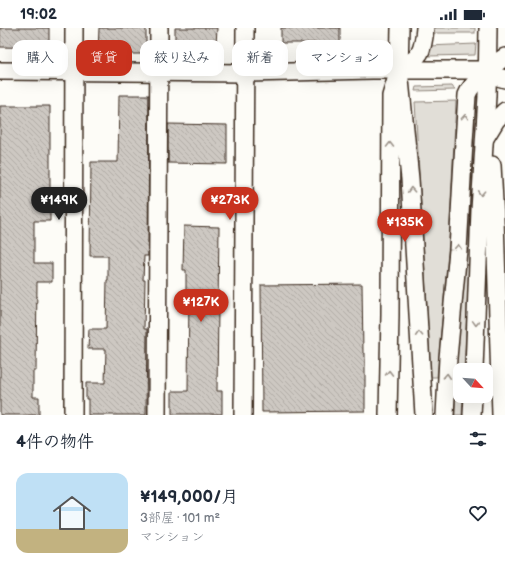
<!DOCTYPE html>
<html lang="ja">
<meta charset="utf-8">
<style>
:root{--surface:#fff;--page:#f2f2f3;--text:#1f2937;--muted:#747a83;--accent:#c8321e}
body{margin:0;font-family:"Balsamiq Sans","Klee One",sans-serif;background:var(--page);color:var(--text);height:100vh;display:flex;flex-direction:column;font-size:15px;white-space:nowrap}
*{box-sizing:border-box;margin:0}
p{font-size:13px;color:var(--muted)}
.icon{flex:none;width:22px;height:22px;fill:none;stroke:currentColor;stroke-width:2;stroke-linecap:round;stroke-linejoin:round}
.map{position:relative;height:387px;overflow:hidden}
.sheet{display:flex;flex-direction:column;background:var(--surface);flex:1}
.sheet>*{flex:none}
.banner{position:absolute;left:12px;top:12px;width:481px;height:36px;display:flex;gap:8px}
.needle{width:26px;rotate:116deg}
.tools{position:absolute;left:453px;top:335px;display:grid;gap:8px}
.tools a{display:grid;place-items:center;width:40px;height:40px;border-radius:8px;background:var(--surface);box-shadow:0 4px 16px #0002;font-size:20px}
.price{position:absolute;translate:-50% -34px;padding:0 9px;border-radius:14px;background:var(--accent);color:#fff;font-size:13px;line-height:26px;filter:drop-shadow(0 1px 2px #0008)}
.price::after{content:'';position:absolute;left:50%;top:24px;width:12px;height:9px;margin-left:-6px;background:inherit;clip-path:polygon(0 0,100% 0,50% 100%)}
.price.active{background:#222;color:#fff}
ul{padding:0;list-style:none}
li{display:flex;align-items:center;gap:12px;height:100px;padding:0 16px}
li span{display:grid;place-items:center;flex:none;width:112px;height:80px;border-radius:12px;color:#555}
li>.icon{margin-inline-start:auto}
span .icon{width:48px;height:48px;fill:#fffc;stroke-width:1}
li b{font-size:17px}
h2{display:flex;justify-content:space-between;align-items:center;height:48px;padding:0 16px;font-size:17px}
.chip{padding:0 14px;border-radius:12px;background:var(--surface);box-shadow:0 4px 16px #0002;font-size:14px;line-height:36px}
.chip.active{background:var(--accent);color:#fff}
.status{display:flex;justify-content:space-between;align-items:center;height:28px;padding:0 20px;background:var(--surface);direction:ltr}
.status svg{height:11px;fill:currentColor}
.map>svg:first-child{display:block}
.green{fill:#e1ded7;stroke:#8e847a}
.building{fill:url(#building-back-hatch);stroke:#3b2a1e}
.lines{fill:none;stroke-linecap:round;stroke-linejoin:round}
.minor-casing{stroke:#3b2a1e;stroke-width:20}
.minor{stroke:#fdfcf7;stroke-width:17}
.oneway{stroke:#9c938a}
</style>
<div class="status"><b>19:02</b><svg viewBox="0 0 49 12"><path d="M0 12V9h3v3zM5 12V6h3v6zM10 12V3h3v9zM15 12V0h3v12zM26 1h20v11H26zM47 4h2v5h-2z"/></svg></div>
<div class="map">
<svg width="505" height="387" viewBox="0 0 505 387">
<defs>
<pattern id="building-back-hatch" width="6" height="6" patternUnits="userSpaceOnUse"><rect width="6" height="6" fill="#cdc8c2"/><path d="M-1 5l2 2M0 0l6 6M5-1l2 2" fill="none" stroke="#b1aca6"/></pattern>
</defs>
<rect width="100%" height="100%" fill="#fdfcf7"/>
<filter id="ink" filterUnits="userSpaceOnUse"><feTurbulence type="fractalNoise" baseFrequency=".025" numOctaves="2"/><feDisplacementMap in="SourceGraphic" scale="8" xChannelSelector="R" yChannelSelector="G"/><feConvolveMatrix kernelMatrix="1 2 1 2 8 2 1 2 1" color-interpolation-filters="sRGB"/></filter>
<g filter="url(#ink)">
<g class="green">
<rect x="430" y="0" width="45" height="5"/>
<polygon points="476,16 475,27 428,28 428,18"/>
<polygon points="452,58 455,62 415,63 416,59"/>
<polygon points="456,73 449,213 437,349 431,349 415,74"/>
<polygon points="468,178 472,178 464,342 460,342 460,368 463,368 462,387 455,387 457,312"/>
</g>
<g class="building">
<polygon points="0,0 49,0 49,20 0,19"/>
<polygon points="99,0 146,0 146,26 98,26"/>
<polygon points="175,0 217,0 216,17 205,17 205,21 177,21 178,17 175,16"/>
<rect x="281" y="0" width="59" height="15"/>
<polygon points="119,67 149,67 148,228 144,228 143,252 145,252 144,301 147,301 146,387 88,387 88,371 86,371 86,355 105,355 106,321 88,321 89,301 106,301 107,252 108,252 108,228 90,228 91,134 118,134"/>
<polygon points="0,78 50,78 50,193 34,193 34,235 52,235 52,254 37,254 36,343 33,343 33,369 39,369 39,387 0,387"/>
<polygon points="168,96 227,97 227,136 168,135"/>
<polygon points="184,198 219,199 217,363 222,363 222,386 172,386 172,363 188,363 189,266 186,266 186,242 183,242"/>
<polygon points="362,256 363,325 365,325 365,383 262,384 261,257"/>
</g>
<g class="lines">
<g class="minor-casing">
<g id="minor">
<polyline points="400,0 399,42 410,151 424,387"/>
<polyline points="0,43 245,45 372,42 488,42 498,49 505,51"/>
<polyline points="485,110 496,92 505,83"/>
<polyline points="492,137 495,191 501,387"/>
<polyline points="474,342 480,182 487,68 488,0"/>
<polyline points="73,387 74,0"/>
<polyline points="157,387 159,0"/>
<polyline points="243,387 245,0"/>
<path d="M388,387l2,-100 1,-219 8,-26c22,-13 24,-18 26,-42"/>
<path d="M445,387l3,-57 10,-108 6,-108 3,-47c4,-12 27,-31 38,-38"/>
<polyline points="472,387 473,368"/>
</g>
</g>
<use href="#minor" class="minor"/>
</g>
<defs><path id="oneway-chevron" d="M-2-3.5L2.5 0L-2 3.5" fill="none" stroke-width="1.6" stroke-linecap="round" stroke-linejoin="round"/></defs>
<g class="oneway">
<use href="#oneway-chevron" transform="translate(465 89) rotate(-86)"/>
<use href="#oneway-chevron" transform="translate(390 117) rotate(-90)"/>
<use href="#oneway-chevron" transform="translate(411 162) rotate(-93)"/>
<use href="#oneway-chevron" transform="translate(481 165) rotate(93)"/>
<use href="#oneway-chevron" transform="translate(458 219) rotate(-86)"/>
<use href="#oneway-chevron" transform="translate(476 295) rotate(92)"/>
<use href="#oneway-chevron" transform="translate(419 306) rotate(-93)"/>
<use href="#oneway-chevron" transform="translate(389 345) rotate(-89)"/>
<use href="#oneway-chevron" transform="translate(447 348) rotate(-87)"/>
</g>
</g>
</svg>
<div class="tools">
<a><svg class="needle" viewBox="-14 -14 28 28"><path d="M0-13l5 13h-10z" fill="#e53935"/><path d="M0 13l5-13h-10z" fill="#747a83"/></svg></a>
</div>
<b class="price active" style="left:59px;top:193px">¥149K</b>
<b class="price" style="left:230px;top:193px">¥273K</b>
<b class="price" style="left:405px;top:215px">¥135K</b>
<b class="price" style="left:201px;top:295px">¥127K</b>
<div class="banner">
<a class="chip">購入</a>
<a class="chip active">賃貸</a>
<a class="chip">絞り込み</a>
<a class="chip">新着</a>
<a class="chip">マンション</a>
</div>
</div>
<section class="sheet">
<h2>4件の物件<svg class="icon" aria-label="filters" viewBox="0 0 24 24"><path d="M4 7h16M4 17h16"/><circle cx="9" cy="7" r="2"/><circle cx="15" cy="17" r="2"/></svg></h2>
<ul>
<li><span style="background:linear-gradient(#bfe0f5 70%,#c2b280 0)"><svg class="icon" aria-label="home" viewBox="0 0 24 24"><path d="M3 11l9-7 9 7M6 9v11h12V9"/></svg></span><div><b>¥149,000/月</b><p>3部屋 · 101 m²</p><p>マンション</p></div><svg class="icon" aria-label="heart" viewBox="0 0 24 24"><path d="M12 20l-8-8c-3-5 5-10 8-4 3-6 11-1 8 4z"/></svg></li>
</ul>
</section>
